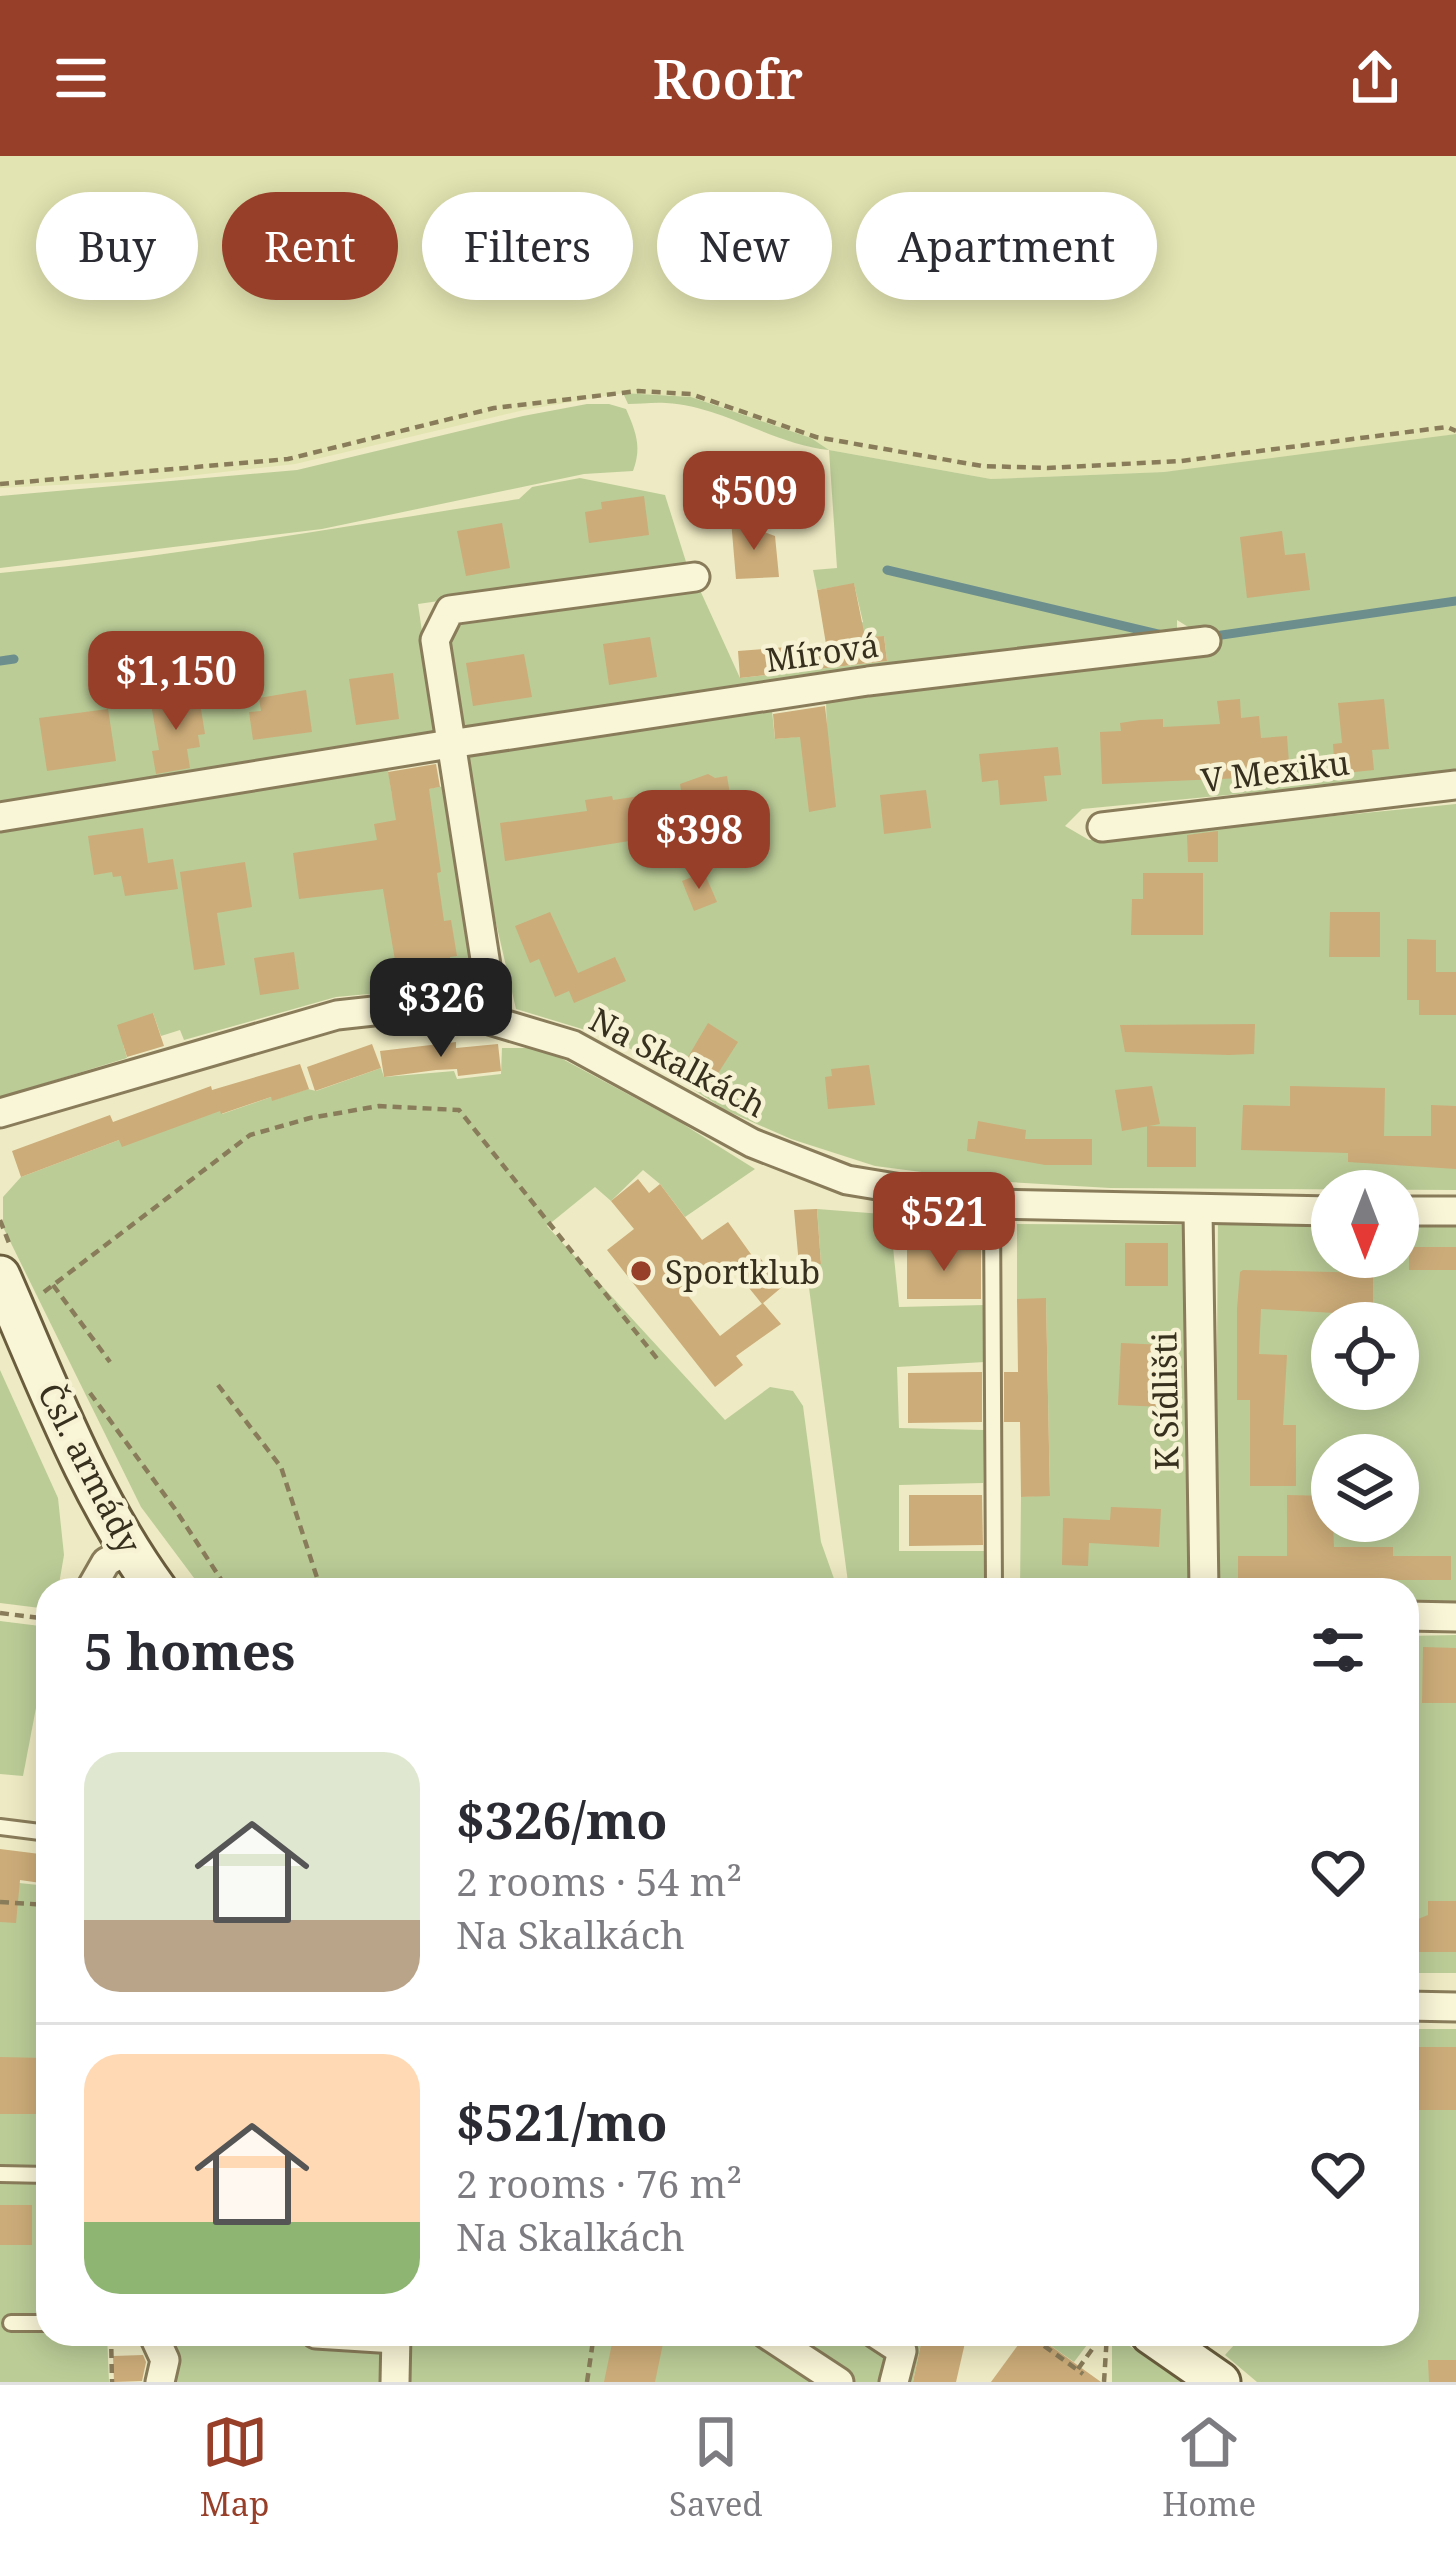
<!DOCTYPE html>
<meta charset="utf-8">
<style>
:root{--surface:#fff;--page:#f7f7f7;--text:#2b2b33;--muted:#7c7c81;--line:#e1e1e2;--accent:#983f2a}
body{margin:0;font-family:"Noto Serif",serif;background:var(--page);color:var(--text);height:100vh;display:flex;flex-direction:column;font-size:45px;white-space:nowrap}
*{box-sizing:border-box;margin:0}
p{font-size:39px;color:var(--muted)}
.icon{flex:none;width:66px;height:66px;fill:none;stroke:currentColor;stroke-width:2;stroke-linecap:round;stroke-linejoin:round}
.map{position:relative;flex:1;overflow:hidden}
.details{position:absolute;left:36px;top:1422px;width:1383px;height:768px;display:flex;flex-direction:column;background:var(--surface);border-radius:36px;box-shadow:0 6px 30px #0003}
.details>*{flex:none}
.banner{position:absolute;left:36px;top:36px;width:1386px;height:108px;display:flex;gap:24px}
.needle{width:78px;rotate:180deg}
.buttons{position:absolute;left:1311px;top:1014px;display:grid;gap:24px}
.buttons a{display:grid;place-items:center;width:108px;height:108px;border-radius:50%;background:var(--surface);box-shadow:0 6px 30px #0003;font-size:60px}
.price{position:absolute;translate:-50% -102px;padding:0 27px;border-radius:24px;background:var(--accent);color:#fff;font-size:39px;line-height:78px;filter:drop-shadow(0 3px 6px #0008)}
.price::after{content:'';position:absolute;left:50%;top:72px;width:36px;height:27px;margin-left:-18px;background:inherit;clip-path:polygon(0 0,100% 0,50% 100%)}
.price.active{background:#222;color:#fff}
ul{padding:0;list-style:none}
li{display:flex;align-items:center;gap:36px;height:300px;padding:0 48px}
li+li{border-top:3px solid var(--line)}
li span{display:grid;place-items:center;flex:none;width:336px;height:240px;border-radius:36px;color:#555}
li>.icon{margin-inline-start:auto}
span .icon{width:144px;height:144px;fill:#fffc;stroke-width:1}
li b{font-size:51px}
h2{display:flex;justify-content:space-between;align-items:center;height:144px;padding:0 48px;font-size:51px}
.chip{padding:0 42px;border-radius:54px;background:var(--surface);box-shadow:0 6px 30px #0003;font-size:42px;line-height:108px}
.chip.active{background:var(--accent);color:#fff}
header{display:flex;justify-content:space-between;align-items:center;height:156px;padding:0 48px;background:var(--accent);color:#fff;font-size:54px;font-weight:600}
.tab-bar{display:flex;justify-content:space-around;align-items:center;height:168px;border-top:3px solid var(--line);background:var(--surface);font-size:33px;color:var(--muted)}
.tab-bar a{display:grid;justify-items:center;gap:6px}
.tab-bar .active{color:var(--accent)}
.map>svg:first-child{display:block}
.farmland{fill:#e2e4b1}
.green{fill:#bbcc97;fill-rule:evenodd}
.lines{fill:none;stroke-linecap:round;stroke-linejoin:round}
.stream{stroke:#6c8f8e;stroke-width:9}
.building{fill:#ccac79}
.lane-casing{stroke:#897c5a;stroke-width:20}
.street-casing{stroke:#897c5a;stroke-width:33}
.secondary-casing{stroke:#6a5d3d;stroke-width:45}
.path{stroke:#897c5a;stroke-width:4.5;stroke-dasharray:9 6;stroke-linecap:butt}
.lane{stroke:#f9f5d7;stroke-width:14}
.street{stroke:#f9f5d7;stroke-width:27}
.secondary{stroke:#f9f5d7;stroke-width:39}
.poi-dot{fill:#983f2a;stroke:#f6f2d3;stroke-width:4.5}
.labels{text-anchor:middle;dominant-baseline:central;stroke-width:9;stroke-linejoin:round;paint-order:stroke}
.street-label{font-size:33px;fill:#38301e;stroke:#f6f2d3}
.poi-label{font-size:33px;fill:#38301e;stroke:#f6f2d3;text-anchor:start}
</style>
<header><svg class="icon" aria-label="menu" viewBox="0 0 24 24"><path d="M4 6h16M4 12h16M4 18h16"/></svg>Roofr<svg class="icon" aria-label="share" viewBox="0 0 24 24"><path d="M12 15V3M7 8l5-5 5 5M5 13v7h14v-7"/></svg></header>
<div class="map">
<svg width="1456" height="2226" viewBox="0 0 1456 2226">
<rect width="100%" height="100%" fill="#eeeac3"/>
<polygon class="farmland" points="0,0 1456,0 1456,278 1276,306 1163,316 991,323 829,294 811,282 691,241 623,237 524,254 295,308 152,324 0,332"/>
<g class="green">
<path d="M623,237l68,4 120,41 18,12 162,29 173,-7 292,-38v339l-374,36 -17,17 24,14 367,-36v386l-346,-2 -119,-7 -116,-15 -84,-27 -66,-29 -110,-71 -99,-30 -30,-129 -19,-125 305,-44 3,28 52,-5 -1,-32 384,-49 -17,-23 -16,-10v13l-312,34 -402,62 -14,-90 11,-16 239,-35 41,90 147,-17 -3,-25 -23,2 -2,-14 4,-2 -9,-38 -37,6 -4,-20 24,-2 -8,-118c-57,-6 -106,-44 -163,-47 -13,-1 -26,1 -38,1z"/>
<path d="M587,248h22l17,5c10,23 16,38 7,62l-49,3 -262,55 -322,39v-72l297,-26 226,-54z"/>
<path d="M580,322l85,17 22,70 -269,39 19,131 -437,66v-228c175,-16 346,-47 519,-74l13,-12z"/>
<polygon points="388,613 392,639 445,630 476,829 467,840 391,836 336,841 184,884 180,874 161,880 153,857 123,888 127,902 0,941 0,672"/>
<polygon points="502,892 542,892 678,965 755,1013 685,1061 660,1028 643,1014 611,1045 595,1031 547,1070 725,1264 770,1231 793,1235 803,1250 821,1386 838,1434 203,1434 141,1351 3,1071 3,1041 21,1021 119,984 220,954 222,958 271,941 273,944 308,933 316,935 381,912 384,921 454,915 457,923 501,918"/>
<polygon points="817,1053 987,1066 987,1083 892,1081 899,1151 985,1149 985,1206 897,1211 899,1272 984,1274 983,1327 899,1329 899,1395 985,1395 985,1434 849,1434 806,1109 821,1107"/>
<path d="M1218,1066l114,1v34h66v-33h58v380l-49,1v-15h-192zM1332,1167h66v66h-66zM1332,1299h66v66h-66z"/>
<polygon points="1017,1068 1190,1069 1192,1434 1020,1434 1021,1341 1050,1339 1046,1143 1017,1143"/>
<polygon points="0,1214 58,1342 64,1399 58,1434 48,1434 48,1453 0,1447"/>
<polygon points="0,1465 48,1471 48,1489 23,1620 0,1618"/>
<polygon points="1456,1479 1456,1817 1407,1817 1407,1480"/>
<polygon points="0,1725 48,1730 48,2178 107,2178 109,2226 0,2226"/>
<polygon points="1407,1873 1456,1873 1456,2226 1257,2226 1225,2199 1244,2178 1407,2178"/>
<polygon points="167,2178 923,2178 913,2226 173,2226 178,2210"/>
<polygon points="1034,2178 1081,2178 1090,2185 1074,2206"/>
<polygon points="1112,2178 1183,2226 1112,2226"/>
</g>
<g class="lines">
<g class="stream">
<polyline points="887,414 1162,479"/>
<polyline points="1208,481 1456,445"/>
<polyline points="0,505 14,503"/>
</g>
</g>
<g class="building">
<polygon points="644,340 649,379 589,387 585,356 602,353 601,346"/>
<polygon points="731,364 775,380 779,421 736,423"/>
<polygon points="502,367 510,412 466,420 457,375"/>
<polygon points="1282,375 1285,399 1305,397 1310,434 1247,442 1240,381"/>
<polygon points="854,427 865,481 884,480 887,505 740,522 738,495 826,488 817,434"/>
<polygon points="650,481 657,521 609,529 603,488"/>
<polygon points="524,498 532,541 473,550 466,507"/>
<polygon points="393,517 399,563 356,569 349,523"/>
<polygon points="306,534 312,576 253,584 249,556 261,555 259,542"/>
<polygon points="199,541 205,578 198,579 200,591 187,593 190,612 156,618 152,595 159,594 151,548"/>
<polygon points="1240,543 1241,562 1259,560 1261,582 1287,580 1290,620 1102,628 1100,576 1121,575 1120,567 1140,564 1163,563 1163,571 1220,568 1217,545"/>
<polygon points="1384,543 1389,593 1372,594 1374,614 1335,618 1333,588 1342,587 1338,547"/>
<polygon points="825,550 836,651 809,656 800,581 775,583 773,558"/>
<polygon points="108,553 116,605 47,615 39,562"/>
<polygon points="1058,591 1061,619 1044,620 1047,645 1000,649 998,624 982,626 979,598"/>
<polygon points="436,608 440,631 429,633 441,716 437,717 444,765 451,764 457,800 450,801 450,806 427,810 430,829 400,834 383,733 299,743 293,697 377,684 374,668 396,664 388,616"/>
<polygon points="708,618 715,622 727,620 735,668 505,705 500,667 587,655 585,644 612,640 613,644 681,634 680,628"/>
<polygon points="926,634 931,672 884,678 880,639"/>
<polygon points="143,672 148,707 173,703 178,733 125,740 121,720 113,721 112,716 94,719 88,680"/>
<polygon points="1218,675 1218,706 1188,706 1187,679"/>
<polygon points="245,706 252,751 217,757 225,809 194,814 180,716"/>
<polygon points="704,716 717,746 694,755 682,725"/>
<polygon points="1143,717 1203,717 1203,779 1131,779 1132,743 1143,743"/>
<polygon points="550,756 578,817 615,801 626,825 574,847 569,835 555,841 539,803 530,807 515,770"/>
<polygon points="1330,756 1380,756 1380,801 1329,801"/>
<polygon points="1407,783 1436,784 1436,816 1456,816 1456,859 1419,859 1419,844 1407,844"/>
<polygon points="294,796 299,833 260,839 254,802"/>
<polygon points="153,857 164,890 127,901 117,869"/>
<polygon points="708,867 738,886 715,922 688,901"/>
<polygon points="1255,868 1254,898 1229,899 1125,896 1120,869"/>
<polygon points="456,886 456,892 498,888 501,915 458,920 457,913 436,914 384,921 380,895"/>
<polygon points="372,888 381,912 315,935 307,911"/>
<polygon points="300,908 309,933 272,945 271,941 221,958 220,955 122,991 119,984 21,1021 12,995 110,959 113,966 211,930 212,934"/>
<polygon points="869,909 875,949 828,953 825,921 832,920 831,913"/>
<polygon points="1152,930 1160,968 1122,975 1115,934"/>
<polygon points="1290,930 1385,932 1384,980 1431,980 1431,949 1456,950 1456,1013 1348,1006 1348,997 1241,994 1243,949 1290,950"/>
<polygon points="978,965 1026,974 1025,983 1092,983 1092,1009 1045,1009 967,995 968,983 975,983"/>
<polygon points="1147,970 1196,971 1196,1011 1147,1011"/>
<polygon points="638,1023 649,1037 660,1028 702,1084 728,1066 753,1101 758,1099 782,1131 762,1148 728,1106 686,1137 720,1180 763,1147 781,1168 736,1200 743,1209 715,1231 607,1094 634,1073 611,1045"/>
<polygon points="817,1053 821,1108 799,1109 794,1054"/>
<rect x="1125" y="1087" width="43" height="43"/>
<rect x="1409" y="1091" width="47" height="23"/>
<rect x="907" y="1093" width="74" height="50"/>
<polygon points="1243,1114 1373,1117 1373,1159 1261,1153 1259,1198 1287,1199 1283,1269 1296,1269 1296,1330 1250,1330 1250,1244 1237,1244 1237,1153 1240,1116"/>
<polygon points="1046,1142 1050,1340 1021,1341 1020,1266 1004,1266 1004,1216 1018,1216 1017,1143"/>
<polygon points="1121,1187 1165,1189 1163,1251 1118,1249"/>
<polygon points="982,1216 982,1266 908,1267 908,1217"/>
<polygon points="909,1339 982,1339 983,1389 909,1390"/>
<polygon points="1287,1339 1332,1340 1334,1391 1393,1391 1393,1400 1451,1400 1451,1424 1238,1424 1238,1400 1287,1400"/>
<polygon points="1111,1351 1161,1353 1159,1391 1089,1387 1088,1410 1062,1409 1063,1362 1110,1364"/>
<polygon points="1423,1491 1456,1492 1456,1547 1422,1547"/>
<polygon points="0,1693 48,1699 48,1728 20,1724 16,1767 0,1766"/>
<polygon points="1428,1745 1456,1745 1456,1796 1418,1796 1408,1767 1428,1759"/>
<polygon points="1407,1891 1456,1891 1456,1954 1416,1954 1416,1917 1407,1917"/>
<polygon points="0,1901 45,1902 46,1958 0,1958"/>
<rect x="0" y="2049" width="32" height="40"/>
<polygon points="614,2178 665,2178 655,2226 604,2226"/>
<polygon points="923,2178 967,2178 956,2226 913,2226"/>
<polygon points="1026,2178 1034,2178 1101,2226 991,2226"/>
<polygon points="143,2199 146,2206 142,2225 114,2226 113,2200"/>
<polygon points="1428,2204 1456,2204 1456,2226 1429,2226"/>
</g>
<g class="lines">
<g class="lane-casing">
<g id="lane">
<polyline points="992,1048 994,1434"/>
<polyline points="0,1671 48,1677"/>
<polyline points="0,2018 48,2019"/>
<polyline points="11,2167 48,2167"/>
</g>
</g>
<g class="street-casing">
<g id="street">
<polyline points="0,661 450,588 868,525 1206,485"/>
<polyline points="1102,671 1456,629"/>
<polyline points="486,863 488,822 435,484 450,454 695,421"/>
<polyline points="0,957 337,859 410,851 486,863 573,889 752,987 847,1024 992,1048 1332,1055"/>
<polyline points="1198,1055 1204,1434"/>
<polyline points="1398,1055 1456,1055"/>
<polyline points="90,1434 106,1406 128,1394"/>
<polyline points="1407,1460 1456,1461"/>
<polyline points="1407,1850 1456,1851"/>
<polyline points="153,2178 165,2204 160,2226"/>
<polyline points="316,2178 395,2183"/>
<polyline points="766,2178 839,2226"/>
<polyline points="876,2178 902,2195 894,2226"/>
<polyline points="395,2226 396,2178"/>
</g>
</g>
<g class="secondary-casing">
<g id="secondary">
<path d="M0,1120c47,107 88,219 157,314"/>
<polyline points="1151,2178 1220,2226"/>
</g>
</g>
<g class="path">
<polyline points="0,328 288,303 494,252 638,235 691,238 816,281 982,310 1047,312 1181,305 1447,271 1456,275"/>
<polyline points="0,1064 9,1087"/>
<polyline points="53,1129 110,1206"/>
<polyline points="44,1136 250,979 310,962 379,950 459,954 659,1205"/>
<polyline points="218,1229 281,1311 321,1434"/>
<polyline points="90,1237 175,1353 228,1434"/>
<polyline points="0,1457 48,1463"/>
<polyline points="0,1746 48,1749"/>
<polyline points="111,2178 112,2226"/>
<polyline points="1032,2181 1083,2218"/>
<polyline points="1078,2213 1103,2178"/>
<polyline points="587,2226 594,2178"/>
<polyline points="1104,2226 1107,2178"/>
</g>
<use href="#lane" class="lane"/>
<use href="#street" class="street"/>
<use href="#secondary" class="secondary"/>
</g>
<circle class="poi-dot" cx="641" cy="1115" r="12"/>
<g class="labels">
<g class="street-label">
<text transform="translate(822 496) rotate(-8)">Mírová</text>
<text transform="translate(1275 615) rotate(-7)">V Mexiku</text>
<text transform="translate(678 906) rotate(28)">Na Skalkách</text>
<text transform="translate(1165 1245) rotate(-91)">K Sídlišti</text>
<text transform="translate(90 1312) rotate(63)">Čsl. armády</text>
</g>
<g class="poi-label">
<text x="665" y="1115">Sportklub</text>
</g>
</g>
</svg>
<div class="buttons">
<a><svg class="needle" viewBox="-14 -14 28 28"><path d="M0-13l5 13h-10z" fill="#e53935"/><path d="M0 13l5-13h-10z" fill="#7c7c81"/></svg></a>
<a><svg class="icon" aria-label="locate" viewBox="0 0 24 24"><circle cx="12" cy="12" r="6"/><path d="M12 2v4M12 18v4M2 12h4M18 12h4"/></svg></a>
<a><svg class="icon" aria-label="layers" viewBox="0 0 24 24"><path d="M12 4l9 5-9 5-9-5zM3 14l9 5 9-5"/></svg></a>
</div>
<b class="price" style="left:754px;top:397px">$509</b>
<b class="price" style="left:176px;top:577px">$1,150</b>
<b class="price" style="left:699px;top:736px">$398</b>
<b class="price active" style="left:441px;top:904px">$326</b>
<b class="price" style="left:944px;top:1118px">$521</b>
<div class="banner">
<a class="chip">Buy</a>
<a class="chip active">Rent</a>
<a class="chip">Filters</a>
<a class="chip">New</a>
<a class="chip">Apartment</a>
</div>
<section class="details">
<h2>5 homes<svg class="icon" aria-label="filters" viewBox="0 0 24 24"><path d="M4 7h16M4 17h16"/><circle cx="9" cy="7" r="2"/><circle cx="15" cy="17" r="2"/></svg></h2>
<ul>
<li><span style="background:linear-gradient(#dfe7d0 70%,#b9a48a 0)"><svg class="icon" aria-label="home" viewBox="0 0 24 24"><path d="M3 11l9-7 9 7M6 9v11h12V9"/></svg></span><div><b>$326/mo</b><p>2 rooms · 54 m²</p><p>Na Skalkách</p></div><svg class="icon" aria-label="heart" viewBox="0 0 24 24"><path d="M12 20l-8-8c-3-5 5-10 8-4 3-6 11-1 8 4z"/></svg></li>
<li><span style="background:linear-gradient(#ffd9b3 70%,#8fb573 0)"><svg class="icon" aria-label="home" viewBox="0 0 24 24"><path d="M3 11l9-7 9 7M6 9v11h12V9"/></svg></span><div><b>$521/mo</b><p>2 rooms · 76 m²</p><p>Na Skalkách</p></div><svg class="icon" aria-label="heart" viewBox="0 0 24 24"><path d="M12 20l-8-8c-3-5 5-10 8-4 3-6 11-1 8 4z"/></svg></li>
</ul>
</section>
</div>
<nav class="tab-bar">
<a class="active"><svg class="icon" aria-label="map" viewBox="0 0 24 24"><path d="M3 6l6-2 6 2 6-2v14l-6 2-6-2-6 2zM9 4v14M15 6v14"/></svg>Map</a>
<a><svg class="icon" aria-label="saved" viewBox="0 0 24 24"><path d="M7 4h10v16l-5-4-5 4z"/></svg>Saved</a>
<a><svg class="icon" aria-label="home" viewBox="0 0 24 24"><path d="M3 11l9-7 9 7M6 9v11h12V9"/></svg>Home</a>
</nav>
